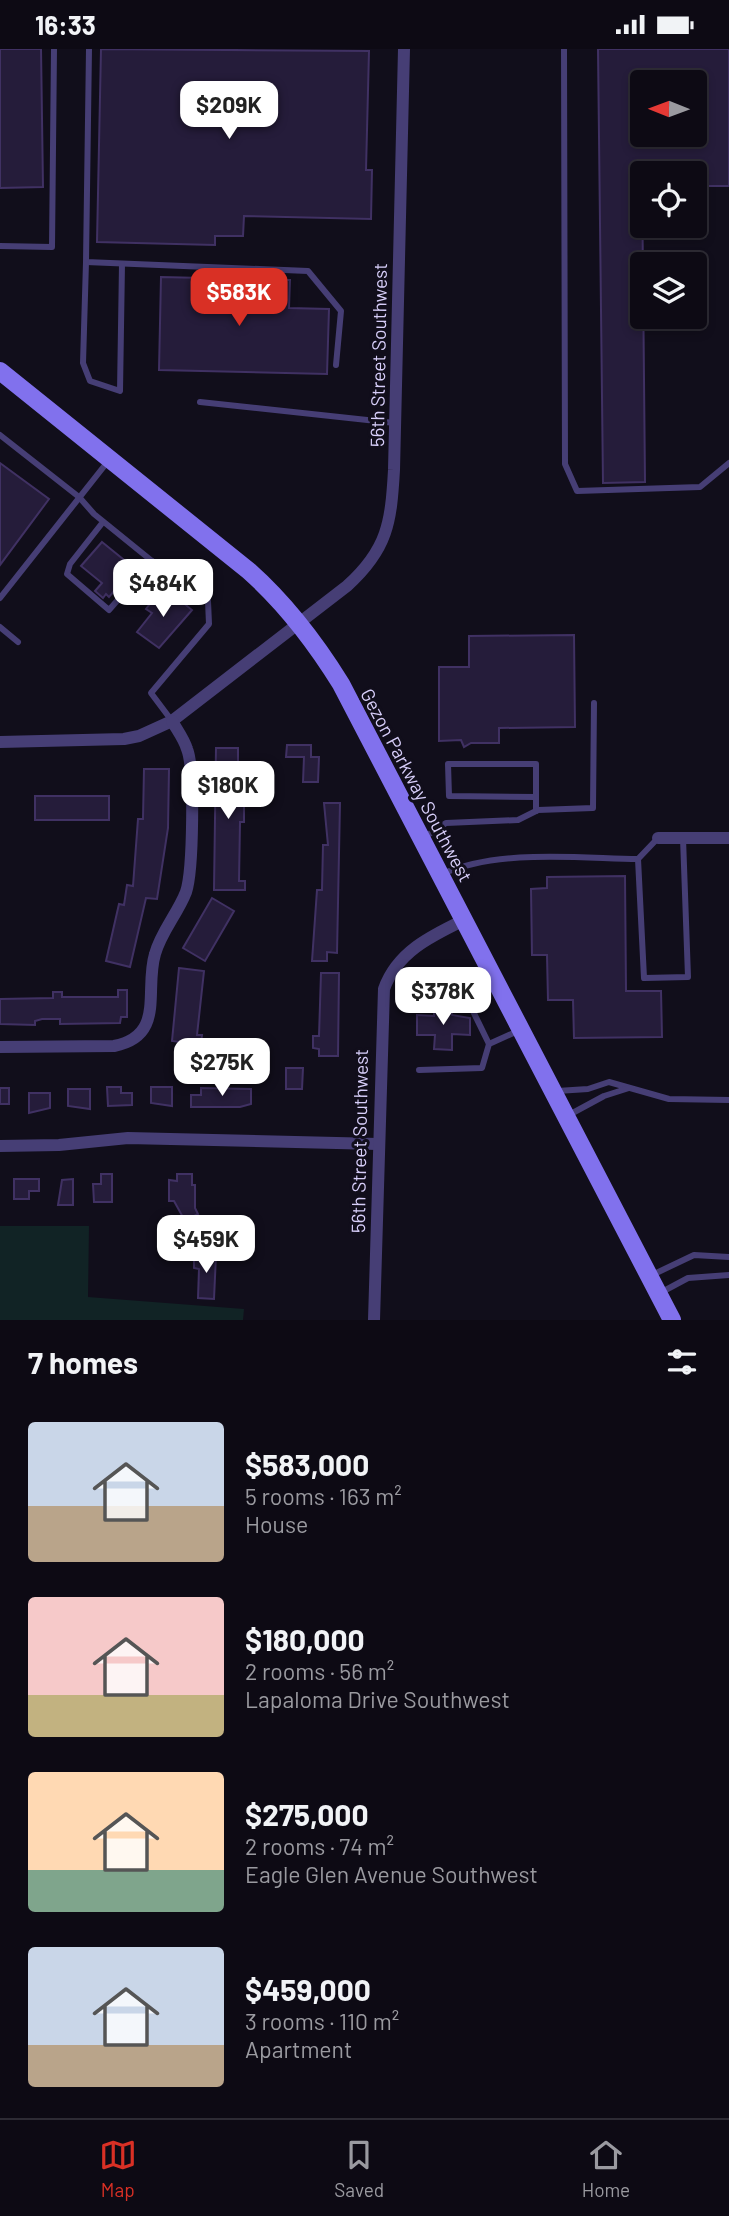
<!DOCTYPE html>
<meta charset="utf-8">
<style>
:root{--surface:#0d0a14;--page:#16131d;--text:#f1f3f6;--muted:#9a9aa0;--line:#2d2b34;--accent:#d93025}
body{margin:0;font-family:Barlow,sans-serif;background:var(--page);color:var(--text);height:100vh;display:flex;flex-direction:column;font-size:26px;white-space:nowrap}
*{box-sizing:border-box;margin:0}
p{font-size:23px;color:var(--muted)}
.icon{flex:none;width:38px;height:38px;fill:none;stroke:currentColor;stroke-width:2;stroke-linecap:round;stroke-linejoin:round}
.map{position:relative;height:1271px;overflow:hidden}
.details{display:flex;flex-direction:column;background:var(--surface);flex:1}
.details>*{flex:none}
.needle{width:46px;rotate:271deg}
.tools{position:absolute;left:630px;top:21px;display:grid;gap:14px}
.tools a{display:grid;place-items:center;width:77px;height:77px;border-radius:7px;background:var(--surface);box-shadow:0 4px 10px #0003,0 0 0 2px var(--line);font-size:35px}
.price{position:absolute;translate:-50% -60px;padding:0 16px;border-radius:14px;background:#fff;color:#222;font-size:23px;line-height:46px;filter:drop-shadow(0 2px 4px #0008)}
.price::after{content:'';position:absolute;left:50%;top:42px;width:21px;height:16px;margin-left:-10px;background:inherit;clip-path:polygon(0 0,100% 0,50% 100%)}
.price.on{background:var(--accent);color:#fff}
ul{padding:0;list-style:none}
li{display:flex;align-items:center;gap:21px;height:175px;padding:0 28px}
li span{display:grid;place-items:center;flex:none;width:196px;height:140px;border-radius:7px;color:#555}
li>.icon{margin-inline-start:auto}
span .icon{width:84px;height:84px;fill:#fffc;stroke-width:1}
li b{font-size:30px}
h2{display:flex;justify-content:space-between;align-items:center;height:84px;padding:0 28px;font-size:30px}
.status{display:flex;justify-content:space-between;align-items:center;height:49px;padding:0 35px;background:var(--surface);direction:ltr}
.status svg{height:19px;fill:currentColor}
.tab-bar{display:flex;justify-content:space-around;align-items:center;height:98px;border-top:2px solid var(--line);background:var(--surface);font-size:19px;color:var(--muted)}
.tab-bar a{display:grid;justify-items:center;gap:4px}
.tab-bar .on{color:var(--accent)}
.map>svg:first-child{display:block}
.green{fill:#112325}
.building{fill:#251c3a;stroke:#403163;stroke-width:2;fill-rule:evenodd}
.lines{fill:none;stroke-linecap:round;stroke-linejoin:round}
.lane{stroke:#463e75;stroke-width:6}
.street{stroke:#463e75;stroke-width:12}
.secondary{stroke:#8171ed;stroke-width:18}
.labels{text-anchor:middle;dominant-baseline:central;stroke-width:6;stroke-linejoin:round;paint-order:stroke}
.street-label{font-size:19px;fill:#d7cef9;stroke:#110e1b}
</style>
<div class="status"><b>16:33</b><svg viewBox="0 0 49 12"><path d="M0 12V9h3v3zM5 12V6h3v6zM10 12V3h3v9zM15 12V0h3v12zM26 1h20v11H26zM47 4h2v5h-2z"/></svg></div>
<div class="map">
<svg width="729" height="1271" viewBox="0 0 729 1271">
<rect width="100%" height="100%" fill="#110e1b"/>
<polygon class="green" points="89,1177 88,1248 244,1260 243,1271 0,1271 0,1177"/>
<g class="building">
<polygon points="0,0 41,0 43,138 0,139"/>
<polygon points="101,0 369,2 366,121 372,121 371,170 244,167 243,187 215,187 215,196 97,193"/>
<path d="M598,0h131v137h-34v-13h-53l3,309 -42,1zM642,33h53v53h-53z"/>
<polygon points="161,228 290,231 289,259 329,260 327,325 159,321"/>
<polygon points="0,414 49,450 0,516"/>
<polygon points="102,493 134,519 134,524 117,544 114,542 109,548 106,545 103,549 95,542 102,534 81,517"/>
<polygon points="159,543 172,553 176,548 192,561 159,599 137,583 152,564 146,560"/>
<polygon points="574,586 575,678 499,679 499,694 471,694 464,698 461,691 439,692 439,618 469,618 469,587"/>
<polygon points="287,696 311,696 311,708 319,708 318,733 303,733 304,708 286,708"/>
<polygon points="216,699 238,699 238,745 244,746 244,773 240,773 239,832 245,832 245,841 214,841"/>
<polygon points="144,720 169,720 168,779 157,850 146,849 130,918 106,912 119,855 124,856 127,836 133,837 138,770 143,770"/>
<rect x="35" y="747" width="74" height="24"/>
<polygon points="324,754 340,754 337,904 327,903 327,912 312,912 317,841 322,841 323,796 328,796"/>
<polygon points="625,827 626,942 661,942 662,988 574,989 573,951 548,951 547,906 532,906 531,840 547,839 547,828"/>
<polygon points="212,849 234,862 205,912 183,899"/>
<polygon points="179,919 204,922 197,986 202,986 201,996 172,992"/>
<polygon points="321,924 339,924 338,1007 319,1007 319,1000 313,999 313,987 319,987"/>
<polygon points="118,941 127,941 127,968 121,968 120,974 60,975 60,970 42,970 35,972 35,976 0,975 0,950 53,949 53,943 62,943 62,948 118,948"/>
<polygon points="434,960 452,961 452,966 470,969 470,986 452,985 452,1001 434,1000 435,986 417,986 417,966 434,967"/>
<polygon points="286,1019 303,1019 302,1040 286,1040"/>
<polygon points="107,1038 121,1038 121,1044 132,1044 132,1056 108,1057"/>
<polygon points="151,1038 172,1038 172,1057 151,1054"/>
<rect x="0" y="1039" width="9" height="16"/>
<polygon points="201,1039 251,1040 251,1055 240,1058 191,1058 191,1046 201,1046"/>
<polygon points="68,1040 90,1040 90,1060 68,1057"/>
<polygon points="29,1044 50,1044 50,1059 29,1064"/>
<polygon points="101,1125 112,1125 112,1153 94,1153 93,1135 101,1135"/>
<polygon points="177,1125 192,1125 192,1136 195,1136 195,1159 198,1165 185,1172 174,1152 169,1152 169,1131 177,1132"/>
<polygon points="14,1130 39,1130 39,1142 29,1142 29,1150 14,1150"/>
<polygon points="73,1130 73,1156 58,1156 62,1131"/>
<polygon points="194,1205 216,1206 214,1250 198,1249 199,1220 194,1219"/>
</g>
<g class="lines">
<g class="lane">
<polyline points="89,0 86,213 308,222 341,262 336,316"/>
<polyline points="564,0 565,415 577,442 700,438 729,414"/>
<polyline points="0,197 52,198 54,0"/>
<polyline points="86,213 83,314 90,332 120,342 122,215"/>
<polyline points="200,353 395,374"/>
<polyline points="0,386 79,448 94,465 152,512 109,561 67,525 70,515 103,473"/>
<polyline points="152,512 208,552 209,575 151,644 172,672"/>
<polyline points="0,549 109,411"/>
<polyline points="0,578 18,593"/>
<polyline points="536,748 449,747 448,715 536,715 536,762"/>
<polyline points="423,789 446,774 518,771 538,761 593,759 594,654"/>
<polyline points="638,810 658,789"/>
<path d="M442,825c57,-25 134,-16 196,-15l6,119 44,-1 -5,-139"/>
<polyline points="419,942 460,943 469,954 489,995"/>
<polyline points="419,1021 482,1019 489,995 520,981"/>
<polyline points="557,1042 588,1040 609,1033 669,1050 729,1051"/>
<polyline points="567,1067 604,1047 629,1039"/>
<polyline points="652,1226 694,1206 729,1208"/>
<polyline points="660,1244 688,1229 729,1226"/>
</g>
<g class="street">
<path d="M0,693l124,-3 15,-3 33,-15 175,-135c41,-37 44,-64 47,-116l10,-421"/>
<polyline points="658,789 729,789"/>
<path d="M0,998l114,-1c52,-10 30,-56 41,-92 6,-22 23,-41 31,-62 7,-21 9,-123 1,-143 -3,-10 -10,-19 -15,-28"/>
<polyline points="0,1097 59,1096 128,1089 378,1095"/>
<path d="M374,1271l10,-331c13,-37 47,-53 80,-69"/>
</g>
<path class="secondary" d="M0,322l249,200c37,33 66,71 92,113l331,636"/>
</g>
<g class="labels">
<g class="street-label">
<text transform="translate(378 306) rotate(-89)">56th Street Southwest</text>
<text transform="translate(417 736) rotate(62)">Gezon Parkway Southwest</text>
<text transform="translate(359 1092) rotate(-89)">56th Street Southwest</text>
</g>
</g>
</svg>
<div class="tools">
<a><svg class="needle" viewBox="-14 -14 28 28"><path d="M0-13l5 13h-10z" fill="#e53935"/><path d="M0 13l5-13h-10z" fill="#9a9aa0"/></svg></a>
<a><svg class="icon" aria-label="locate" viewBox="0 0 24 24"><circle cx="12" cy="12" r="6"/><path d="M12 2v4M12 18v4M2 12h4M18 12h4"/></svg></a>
<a><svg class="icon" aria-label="layers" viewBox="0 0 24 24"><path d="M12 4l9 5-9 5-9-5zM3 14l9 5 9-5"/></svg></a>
</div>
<b class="price" style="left:229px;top:92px">$209K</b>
<b class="price on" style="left:239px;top:279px">$583K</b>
<b class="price" style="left:163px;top:570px">$484K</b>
<b class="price" style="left:228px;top:772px">$180K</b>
<b class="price" style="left:443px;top:978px">$378K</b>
<b class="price" style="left:222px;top:1049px">$275K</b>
<b class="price" style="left:206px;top:1226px">$459K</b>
</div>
<section class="details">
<h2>7 homes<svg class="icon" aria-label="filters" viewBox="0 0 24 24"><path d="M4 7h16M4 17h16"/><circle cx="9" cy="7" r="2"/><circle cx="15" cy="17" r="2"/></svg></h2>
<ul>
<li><span style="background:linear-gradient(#c9d6e8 60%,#b9a48a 0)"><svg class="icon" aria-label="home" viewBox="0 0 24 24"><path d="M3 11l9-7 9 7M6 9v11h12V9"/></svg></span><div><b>$583,000</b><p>5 rooms · 163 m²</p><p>House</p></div></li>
<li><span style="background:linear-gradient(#f6c9c9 70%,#c2b280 0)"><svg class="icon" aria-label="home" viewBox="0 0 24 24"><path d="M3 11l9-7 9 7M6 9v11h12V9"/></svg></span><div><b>$180,000</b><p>2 rooms · 56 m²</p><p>Lapaloma Drive Southwest</p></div></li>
<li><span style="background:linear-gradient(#ffd9b3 70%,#7fa58c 0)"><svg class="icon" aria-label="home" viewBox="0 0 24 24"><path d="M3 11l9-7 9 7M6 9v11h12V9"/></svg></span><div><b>$275,000</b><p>2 rooms · 74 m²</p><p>Eagle Glen Avenue Southwest</p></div></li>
<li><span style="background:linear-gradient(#c9d6e8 70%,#b9a48a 0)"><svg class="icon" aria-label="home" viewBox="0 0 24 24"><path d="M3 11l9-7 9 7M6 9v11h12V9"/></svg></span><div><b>$459,000</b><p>3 rooms · 110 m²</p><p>Apartment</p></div></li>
</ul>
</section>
<nav class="tab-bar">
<a class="on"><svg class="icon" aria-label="map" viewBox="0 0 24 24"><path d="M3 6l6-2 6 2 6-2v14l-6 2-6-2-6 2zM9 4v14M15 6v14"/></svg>Map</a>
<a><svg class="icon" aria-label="saved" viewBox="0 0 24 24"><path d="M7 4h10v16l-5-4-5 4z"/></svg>Saved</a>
<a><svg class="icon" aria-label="home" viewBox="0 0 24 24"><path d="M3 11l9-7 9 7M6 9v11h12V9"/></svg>Home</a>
</nav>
